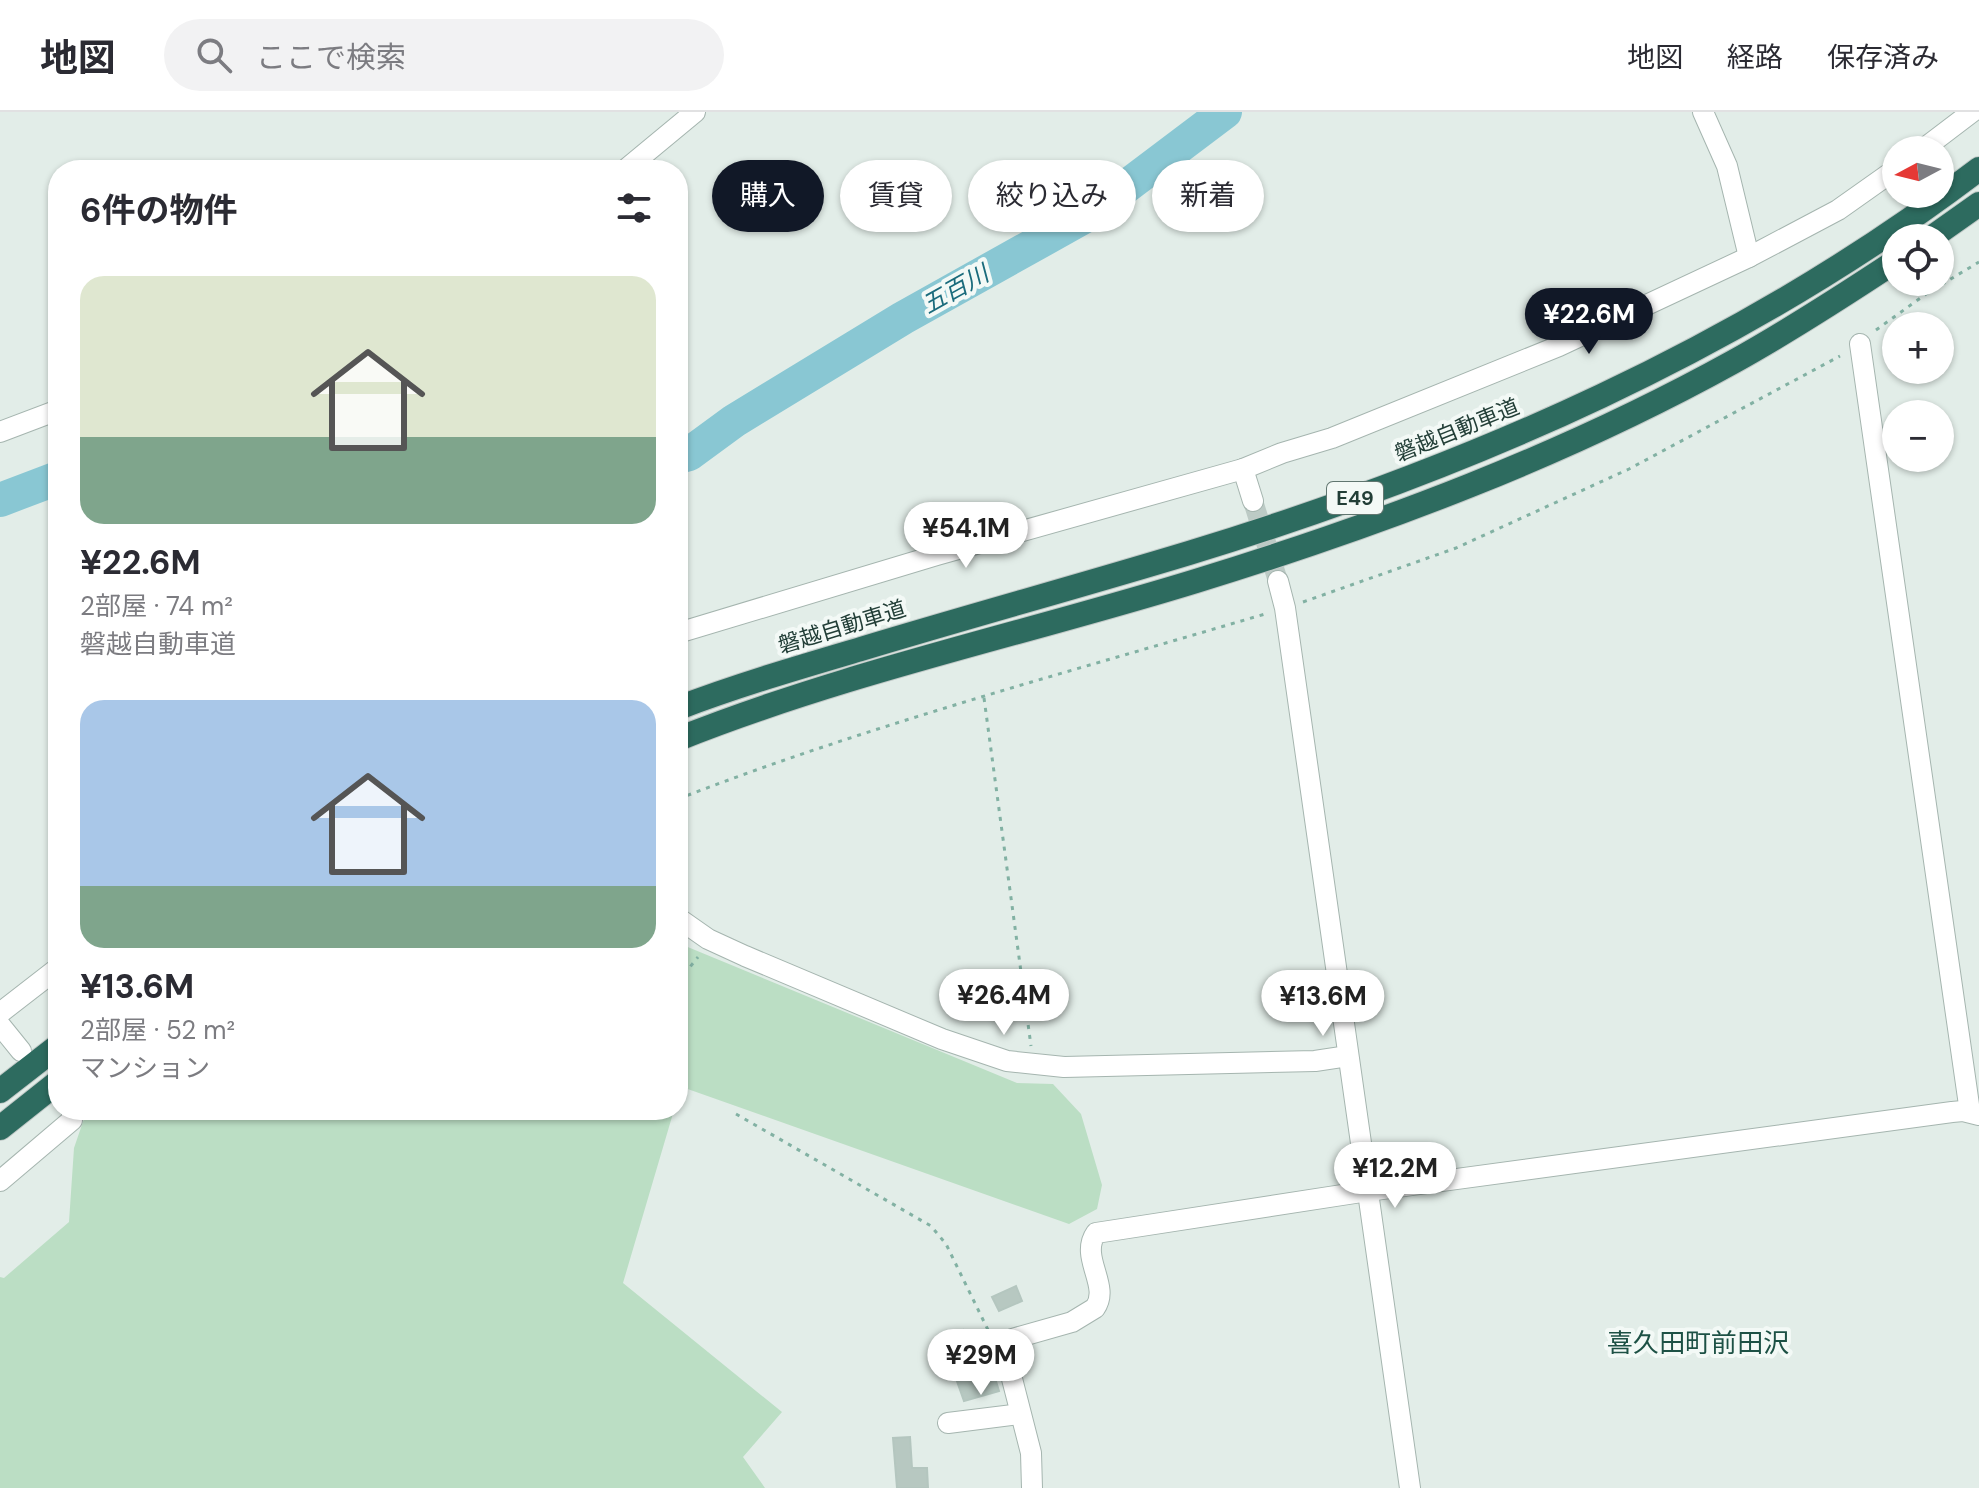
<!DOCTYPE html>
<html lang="ja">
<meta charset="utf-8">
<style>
:root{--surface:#fff;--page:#f2f2f3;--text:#2b2b33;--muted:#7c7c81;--line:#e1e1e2;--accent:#111827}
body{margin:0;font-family:"DM Sans","Noto Sans JP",sans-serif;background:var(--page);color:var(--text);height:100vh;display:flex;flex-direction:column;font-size:30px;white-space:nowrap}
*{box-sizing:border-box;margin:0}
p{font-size:26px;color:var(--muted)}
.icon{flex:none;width:44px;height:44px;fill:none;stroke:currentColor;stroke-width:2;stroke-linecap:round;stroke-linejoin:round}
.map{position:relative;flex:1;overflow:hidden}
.panel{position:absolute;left:48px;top:48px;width:640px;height:960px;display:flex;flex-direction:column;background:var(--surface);border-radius:32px;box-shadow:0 2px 6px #0004}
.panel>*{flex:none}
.banner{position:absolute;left:712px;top:48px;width:760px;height:72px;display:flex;gap:16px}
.needle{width:52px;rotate:263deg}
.tools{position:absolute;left:1882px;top:24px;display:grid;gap:16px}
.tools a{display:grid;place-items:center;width:72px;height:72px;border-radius:50%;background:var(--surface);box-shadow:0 2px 6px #0004;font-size:40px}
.price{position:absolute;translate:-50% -68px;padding:0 18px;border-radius:28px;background:#fff;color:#222;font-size:26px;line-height:52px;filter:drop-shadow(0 2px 4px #0008)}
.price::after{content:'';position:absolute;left:50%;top:48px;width:24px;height:18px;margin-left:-12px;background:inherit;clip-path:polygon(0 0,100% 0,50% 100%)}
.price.on{background:var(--accent);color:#fff}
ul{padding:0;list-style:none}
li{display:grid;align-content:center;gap:16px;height:424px;padding:0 32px}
li span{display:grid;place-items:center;height:248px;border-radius:24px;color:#555}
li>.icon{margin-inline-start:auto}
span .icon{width:144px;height:144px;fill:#fffc;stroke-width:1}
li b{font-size:34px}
h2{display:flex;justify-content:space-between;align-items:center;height:96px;padding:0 32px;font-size:34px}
.pill{padding:0 28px;border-radius:36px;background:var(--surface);box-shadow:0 2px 6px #0004;font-size:28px;line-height:72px}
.pill.on{background:var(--accent);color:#fff}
header{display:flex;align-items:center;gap:48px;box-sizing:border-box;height:112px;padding:0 40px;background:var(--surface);border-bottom:2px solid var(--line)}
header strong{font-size:38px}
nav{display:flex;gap:44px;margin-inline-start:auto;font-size:28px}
.search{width:560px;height:72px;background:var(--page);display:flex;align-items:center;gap:20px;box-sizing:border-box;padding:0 28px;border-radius:44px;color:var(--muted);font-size:30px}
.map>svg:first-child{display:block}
.green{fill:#bbdec4}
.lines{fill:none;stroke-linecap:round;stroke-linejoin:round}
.river{stroke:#89c7d3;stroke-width:34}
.building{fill:#b7c8c1;stroke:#b4c6bf;stroke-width:2}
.street-tunnel{stroke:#bccac5;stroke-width:20;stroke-dasharray:20 10;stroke-linecap:butt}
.street-casing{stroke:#a5b5af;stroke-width:22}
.highway-casing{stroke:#c1c9c7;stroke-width:26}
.path{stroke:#82b1a3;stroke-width:3;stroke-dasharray:4 6;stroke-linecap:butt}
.street{stroke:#fff;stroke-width:20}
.highway{stroke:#2d6b5f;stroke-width:24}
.labels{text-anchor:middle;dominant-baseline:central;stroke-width:8;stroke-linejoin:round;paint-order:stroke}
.shield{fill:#f3f9f6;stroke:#617670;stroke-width:2}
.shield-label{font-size:20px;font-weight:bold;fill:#223e37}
.street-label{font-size:22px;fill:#223e37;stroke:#f3f9f6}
.water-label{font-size:24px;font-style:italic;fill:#1a6b7c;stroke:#f3f9f6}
.quarter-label{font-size:26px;fill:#1d5145;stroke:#f3f9f6}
</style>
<header>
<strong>地図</strong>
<div class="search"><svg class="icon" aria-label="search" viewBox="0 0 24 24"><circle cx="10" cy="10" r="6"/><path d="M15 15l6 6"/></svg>ここで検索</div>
<nav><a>地図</a><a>経路</a><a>保存済み</a></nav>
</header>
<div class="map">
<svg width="1979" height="1376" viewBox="0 0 1979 1376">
<rect width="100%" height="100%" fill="#e2ede8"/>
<g class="green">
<polygon points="678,831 1017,971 1053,972 1081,1002 1102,1073 1097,1097 1069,1112 682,975 678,985"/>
<polygon points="87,998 674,998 623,1171 782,1300 743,1345 765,1376 0,1376 0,1165 4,1166 69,1110 74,1036"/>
</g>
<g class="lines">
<g class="river">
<polyline points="678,345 689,342 734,309 903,206 1091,101 1225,0"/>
<polyline points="0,388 58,366"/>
</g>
</g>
<g class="building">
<polygon points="1016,1174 1022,1189 999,1199 992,1185"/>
<polygon points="963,1218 964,1222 970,1221 981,1256 991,1253 999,1279 964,1289 941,1224"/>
<polygon points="910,1325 912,1356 927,1356 928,1376 897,1376 893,1326"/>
</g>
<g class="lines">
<polyline class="street-tunnel" points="1253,389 1278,469"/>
<g class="street-casing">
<g id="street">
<polyline points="1703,0 1727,54 1749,145"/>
<polyline points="1922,38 1972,0"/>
<polyline points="625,58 695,0"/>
<polyline points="1860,232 1970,1000"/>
<polyline points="0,320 58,298"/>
<polyline points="1243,357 1253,389"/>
<polyline points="1278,469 1285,496 1410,1376"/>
<polyline points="678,521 937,443 1243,357 1282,341 1332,326 1559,234 1749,145 1838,98 1896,57"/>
<polyline points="678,806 708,827 745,844 942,927 1007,949 1064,955 1315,949 1348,944"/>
<polyline points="0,901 58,856"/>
<polyline points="0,913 21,939"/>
<polyline points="0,1069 72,1008 72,998"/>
<polyline points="948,1311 1020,1302"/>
<path d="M1032,1376l-1,-35 -21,-82 -2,-28 4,-4 60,-17 23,-14c16,-22 -16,-51 1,-75l272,-42 584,-79 11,-1 16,4"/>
</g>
</g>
<g class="highway-casing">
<g id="highway">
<polyline points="1931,126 1979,92"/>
<path d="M678,596c60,-23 122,-41 183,-59 109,-33 219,-63 328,-96 282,-86 555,-205 790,-384"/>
<path d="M678,627c168,-67 346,-105 518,-158 185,-57 367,-125 537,-219 56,-31 110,-66 163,-101"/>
<polyline points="0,979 58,934"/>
<polyline points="0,1016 58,970"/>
</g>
</g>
<g class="path">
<polyline points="1876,218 1926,182 1979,150"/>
<polyline points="1303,490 1456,436 1629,357 1840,244"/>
<polyline points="984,586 1031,934"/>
<path d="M678,687c191,-74 391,-127 587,-185"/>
<polyline points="678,870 698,845"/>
<polyline points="736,1002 931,1114 946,1132 990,1222"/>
</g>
<use href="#street" class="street"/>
<use href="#highway" class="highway"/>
</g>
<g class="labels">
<rect class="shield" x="1327" y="370" width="56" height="32" rx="6"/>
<g class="shield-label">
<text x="1355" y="386">E49</text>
</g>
<g class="street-label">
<text transform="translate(1457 318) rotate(-22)">磐越自動車道</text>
<text transform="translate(842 515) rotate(-17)">磐越自動車道</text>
</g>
<g class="water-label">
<text transform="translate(955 177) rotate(-29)">五百川</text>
</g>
<g class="quarter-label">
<text x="1698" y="1231">喜久田町前田沢</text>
</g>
</g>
</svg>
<div class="tools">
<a><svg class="needle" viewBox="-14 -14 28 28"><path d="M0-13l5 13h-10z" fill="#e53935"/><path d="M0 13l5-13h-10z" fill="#7c7c81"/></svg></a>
<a><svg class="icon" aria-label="locate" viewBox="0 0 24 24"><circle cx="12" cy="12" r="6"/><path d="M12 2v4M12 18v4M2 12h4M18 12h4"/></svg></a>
<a>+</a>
<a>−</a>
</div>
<b class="price on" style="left:1589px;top:244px">¥22.6M</b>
<b class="price" style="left:966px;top:458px">¥54.1M</b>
<b class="price" style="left:1004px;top:925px">¥26.4M</b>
<b class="price" style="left:1323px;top:926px">¥13.6M</b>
<b class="price" style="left:1395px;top:1098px">¥12.2M</b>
<b class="price" style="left:981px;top:1285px">¥29M</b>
<div class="banner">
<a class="pill on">購入</a>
<a class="pill">賃貸</a>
<a class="pill">絞り込み</a>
<a class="pill">新着</a>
</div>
<section class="panel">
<h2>6件の物件<svg class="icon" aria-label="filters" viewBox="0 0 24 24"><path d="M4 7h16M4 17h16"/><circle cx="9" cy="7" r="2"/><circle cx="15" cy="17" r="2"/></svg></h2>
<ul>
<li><span style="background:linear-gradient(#dfe7d0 65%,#7fa58c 0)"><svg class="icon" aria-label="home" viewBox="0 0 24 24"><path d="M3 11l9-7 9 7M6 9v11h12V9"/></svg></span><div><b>¥22.6M</b><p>2部屋 · 74 m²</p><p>磐越自動車道</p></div></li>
<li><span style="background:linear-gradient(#a9c7e8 75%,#7fa58c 0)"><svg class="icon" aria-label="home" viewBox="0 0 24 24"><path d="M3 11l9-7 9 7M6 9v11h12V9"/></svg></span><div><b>¥13.6M</b><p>2部屋 · 52 m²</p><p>マンション</p></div></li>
</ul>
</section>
</div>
